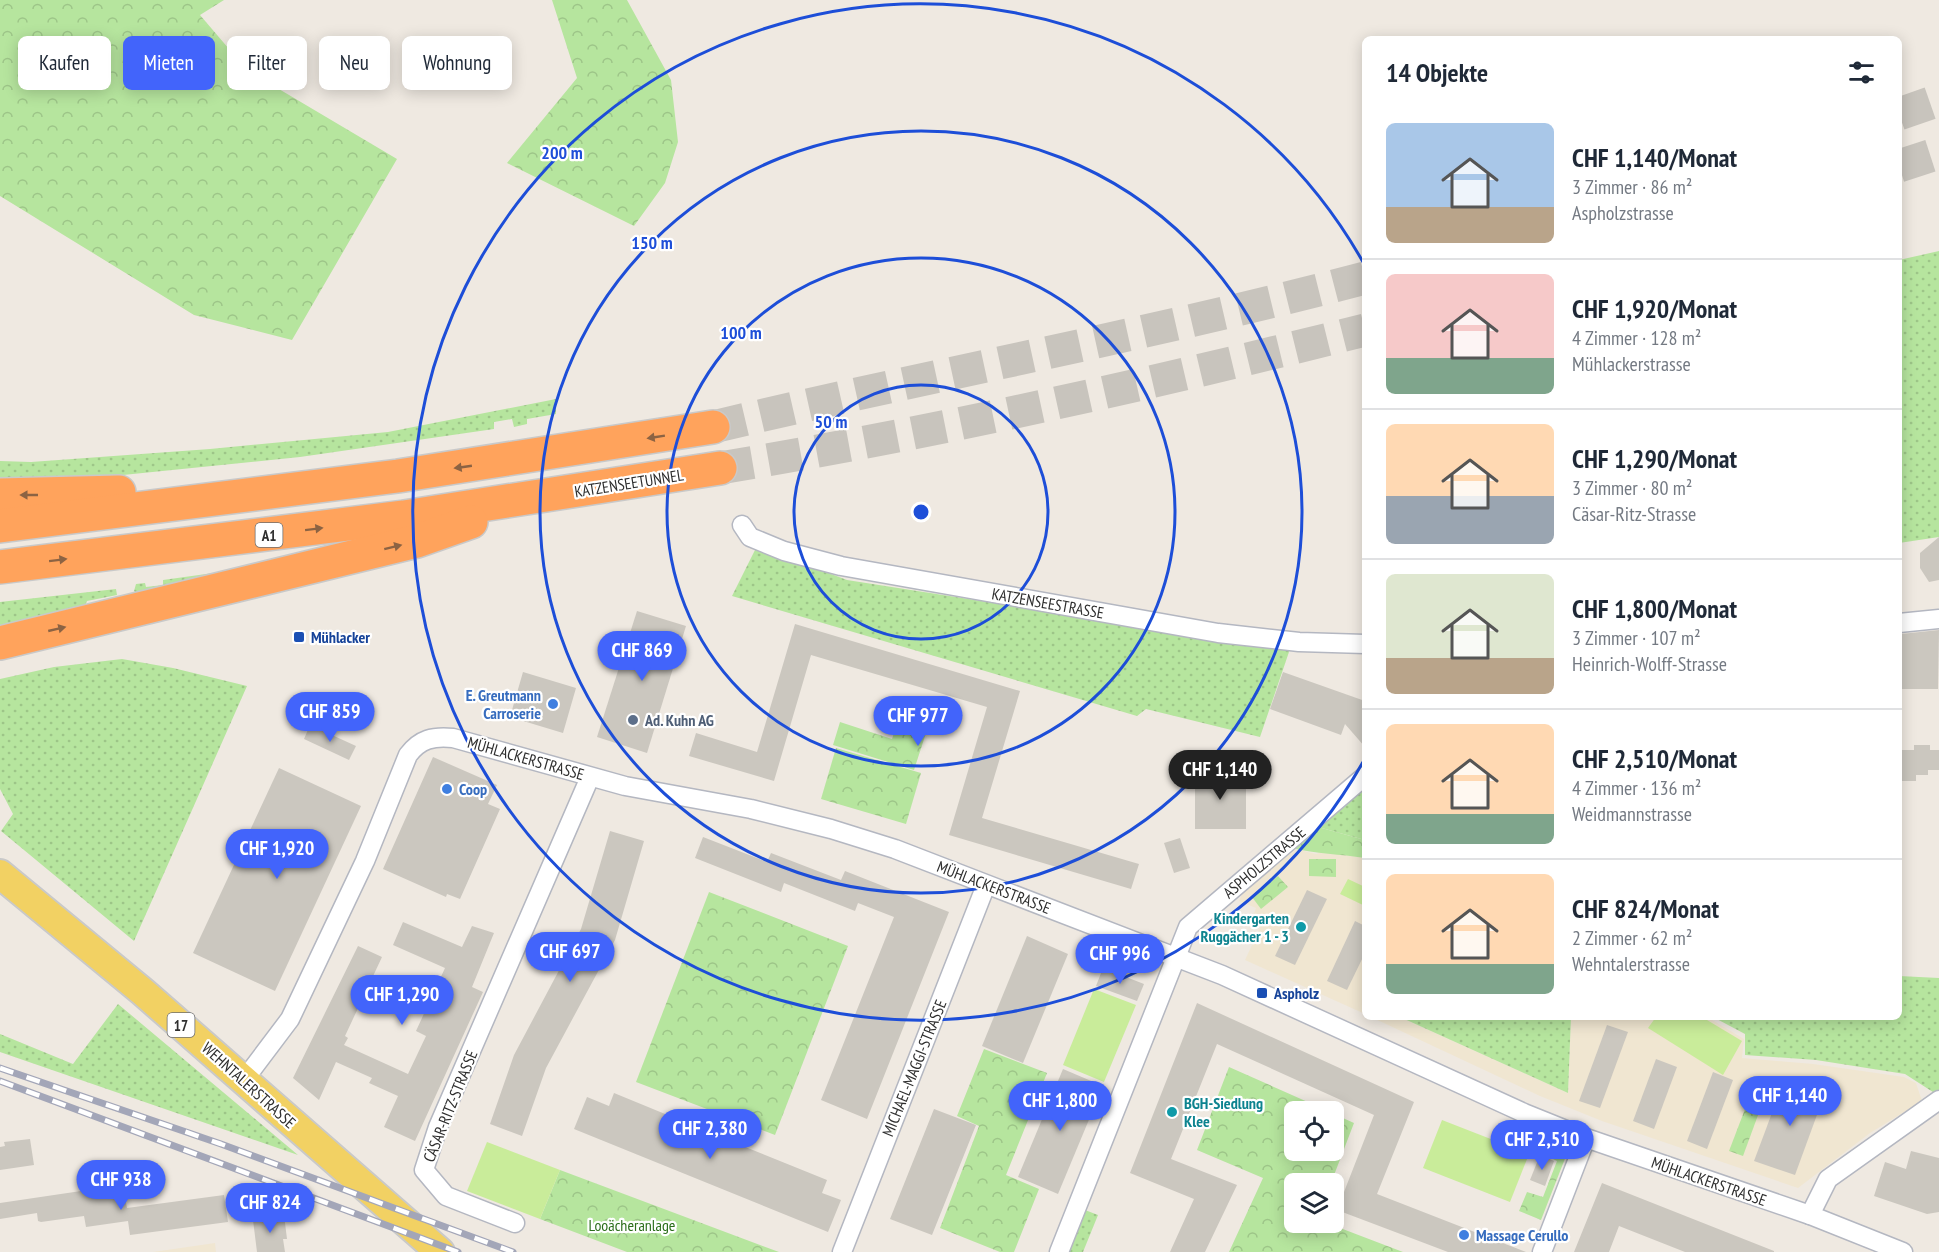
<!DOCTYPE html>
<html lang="de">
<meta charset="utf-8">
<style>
:root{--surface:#fff;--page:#f2f2f3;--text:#1f2937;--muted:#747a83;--line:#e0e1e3;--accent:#4264fb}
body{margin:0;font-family:"PT Sans Narrow",sans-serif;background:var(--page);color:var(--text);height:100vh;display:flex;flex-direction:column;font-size:22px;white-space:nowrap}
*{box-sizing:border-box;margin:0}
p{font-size:20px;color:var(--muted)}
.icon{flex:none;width:33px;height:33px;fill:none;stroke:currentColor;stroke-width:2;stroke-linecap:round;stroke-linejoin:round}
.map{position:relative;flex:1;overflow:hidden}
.details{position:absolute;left:1362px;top:36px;width:540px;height:984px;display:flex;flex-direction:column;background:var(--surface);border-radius:9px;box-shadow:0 3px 15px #0003}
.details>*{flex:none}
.banner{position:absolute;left:18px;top:36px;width:570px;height:54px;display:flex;gap:12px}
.controls{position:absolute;left:1284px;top:1101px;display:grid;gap:12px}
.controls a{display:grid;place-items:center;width:60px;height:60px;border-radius:9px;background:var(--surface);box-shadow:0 3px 15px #0003;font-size:30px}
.price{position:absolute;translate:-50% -51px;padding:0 14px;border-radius:21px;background:var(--accent);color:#fff;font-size:20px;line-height:39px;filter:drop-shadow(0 2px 3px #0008)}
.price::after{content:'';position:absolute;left:50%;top:36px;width:18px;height:14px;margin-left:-9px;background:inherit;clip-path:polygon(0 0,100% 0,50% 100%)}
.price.active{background:#222;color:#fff}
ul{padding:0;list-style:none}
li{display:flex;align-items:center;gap:18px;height:150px;padding:0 24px}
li+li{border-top:2px solid var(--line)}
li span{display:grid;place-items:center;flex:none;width:168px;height:120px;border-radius:9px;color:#555}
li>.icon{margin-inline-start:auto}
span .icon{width:72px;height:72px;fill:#fffc;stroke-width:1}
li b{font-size:26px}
h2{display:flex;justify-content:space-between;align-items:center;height:72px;padding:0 24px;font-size:26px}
.tag{padding:0 21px;border-radius:9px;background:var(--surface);box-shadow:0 3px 15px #0003;font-size:21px;line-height:54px}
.tag.active{background:var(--accent);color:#fff}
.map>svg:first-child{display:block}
.education{fill:#f0e6d1}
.grass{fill:url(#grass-dots)}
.forest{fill:url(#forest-crowns)}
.pitch{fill:#c9ec9a}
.building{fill:#cbc7bf}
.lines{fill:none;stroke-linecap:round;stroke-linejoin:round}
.highway-tunnel{stroke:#c8c4bd;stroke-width:33;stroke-dasharray:33 16;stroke-linecap:butt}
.street-casing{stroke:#b4b7c1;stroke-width:21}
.primary-casing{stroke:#c9c9c9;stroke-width:32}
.highway-casing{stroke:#c9c9c9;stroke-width:36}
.street{stroke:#fff;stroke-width:18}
.primary{stroke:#f2d163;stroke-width:28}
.highway{stroke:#ffa35c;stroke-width:33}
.rail-casing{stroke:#a3a6b8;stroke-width:7}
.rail{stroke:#fff;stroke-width:4.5;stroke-dasharray:14;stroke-linecap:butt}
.oneway{fill:#8c6343}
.ring{fill:none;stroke:#1d4ed8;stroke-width:3}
.transit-dot{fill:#1a4fb4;stroke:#fff;stroke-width:2}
.shop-dot{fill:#3f7fe0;stroke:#fff;stroke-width:2}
.service-dot{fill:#5c6f8a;stroke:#fff;stroke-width:2}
.culture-dot{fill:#0f9aa8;stroke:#fff;stroke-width:2}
.labels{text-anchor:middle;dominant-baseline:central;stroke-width:4.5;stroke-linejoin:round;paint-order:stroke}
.shield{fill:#fff;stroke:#6d6d6d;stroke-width:1.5}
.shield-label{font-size:15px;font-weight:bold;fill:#2e2e2e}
.street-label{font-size:16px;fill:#2e2e2e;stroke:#fff}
.transit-label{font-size:16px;font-weight:bold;fill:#164399;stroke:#fff;text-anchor:start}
.shop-label{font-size:16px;font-weight:bold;fill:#366cbe;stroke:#fff;text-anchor:start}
.service-label{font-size:16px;font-weight:bold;fill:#4e5e75;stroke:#fff;text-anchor:start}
.culture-label{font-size:16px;font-weight:bold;fill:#0d838f;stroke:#fff;text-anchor:end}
.park-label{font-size:16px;fill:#2c6e1b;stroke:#fff}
.centre{fill:#1d4ed8;stroke:#fff;stroke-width:3}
.ring-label{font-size:18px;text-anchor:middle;font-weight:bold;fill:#1d4ed8;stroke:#fff;stroke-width:4.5;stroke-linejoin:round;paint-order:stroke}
</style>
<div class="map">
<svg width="1939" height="1252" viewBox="0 0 1939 1252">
<defs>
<pattern id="grass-dots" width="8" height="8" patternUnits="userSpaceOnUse" patternTransform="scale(1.5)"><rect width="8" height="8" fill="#b6e59e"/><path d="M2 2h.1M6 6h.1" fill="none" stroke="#9dc588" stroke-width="1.8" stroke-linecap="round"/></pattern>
<pattern id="forest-crowns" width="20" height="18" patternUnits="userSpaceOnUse" patternTransform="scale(1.5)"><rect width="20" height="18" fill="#b6e59e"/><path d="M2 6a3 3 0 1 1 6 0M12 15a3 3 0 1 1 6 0" fill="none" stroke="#9dc588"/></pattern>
</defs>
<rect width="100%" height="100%" fill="#efe9e1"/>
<g class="education">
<polygon points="1292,848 1316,854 1325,851 1365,858 1365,1014 1245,960 1261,926 1251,922 1256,908 1239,901 1246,886"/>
<polygon points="1371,1017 1400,1017 1568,1093 1571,1017 1707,1017 1744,1039 1742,1058 1813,1064 1904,1077 1916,1083 1922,1101 1870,1133 1798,1188 1602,1121 1540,1096"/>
<polygon points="215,1243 216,1252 153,1252"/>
</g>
<g class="grass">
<polygon points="1939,251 1939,537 1899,543 1899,260"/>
<polygon points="556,399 556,414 527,419 527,424 514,427 512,419 494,422 494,429 300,457 123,475 0,480 0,461 31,462 210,449 388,432"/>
<polygon points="757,546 847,580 1290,649 1260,737 1146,709 1137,716 732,596"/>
<polygon points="242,569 141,597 134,591 136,584 145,583 146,587 163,585 163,580"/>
<polygon points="116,589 117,595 87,601 82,612 0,631 0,602"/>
<polygon points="122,659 173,668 247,686 134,941 1,831 13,814 0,789 0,679 54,667"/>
<polygon points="1365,788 1365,840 1318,827"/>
<polygon points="1899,976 1939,978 1939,1092 1936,1094 1905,1074 1816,1060 1745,1055 1745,1034 1713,1017 1899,1017"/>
<polygon points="118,1004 298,1155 0,1052 0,1034 73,1064"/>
<polygon points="1400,1017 1571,1017 1568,1093"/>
<polygon points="1085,1210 1098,1215 1083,1252 1067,1252"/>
</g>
<g class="forest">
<polygon points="0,0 224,0 200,15 247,70 397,159 292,340 194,315 0,196"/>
<polygon points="552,0 627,0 671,80 678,142 665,183 634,226 507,163 577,78"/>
<polygon points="840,722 892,739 897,724 926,733 914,770 833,745"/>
<polygon points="836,748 921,773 906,824 821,799"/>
<path d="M1318,827l47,13v18c-25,-4 -49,-4 -73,-10z"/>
<polygon points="1309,859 1336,859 1336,877 1309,876"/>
<polygon points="1278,876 1288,887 1261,909 1252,897"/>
<polygon points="709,892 848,946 775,1135 636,1082"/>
<polygon points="984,1049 1047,1073 1006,1175 1039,1189 1014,1252 1000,1252 940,1228 979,1126 957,1116"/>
<polygon points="1229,1067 1328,1111 1294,1112 1294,1150 1334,1150 1334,1114 1354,1123 1331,1183 1294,1184 1294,1222 1327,1223 1403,1252 1229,1252 1263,1178 1197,1150"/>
<polygon points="1755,1083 1768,1088 1743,1156 1729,1151"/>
<polygon points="1546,1147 1566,1156 1541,1220 1519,1211 1527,1192 1543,1197 1557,1161 1543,1154"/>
<polygon points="560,1170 779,1252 627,1252 540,1219"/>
</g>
<g class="pitch">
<polygon points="1348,879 1365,887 1365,906 1340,894"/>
<polygon points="1094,989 1136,1005 1104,1082 1063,1065"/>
<polygon points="1656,1017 1702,1017 1742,1041 1723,1075 1648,1028"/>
<polygon points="1442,1120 1529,1154 1510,1202 1423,1168"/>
<polygon points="487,1142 560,1170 540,1219 467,1191"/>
</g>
<g class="building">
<polygon points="1939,537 1939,580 1929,582 1920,568 1920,553"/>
<polygon points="637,611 686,626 647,753 597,737"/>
<polygon points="795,624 1020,691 982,818 1139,864 1131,889 949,835 987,707 811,655 774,781 689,756 696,733 757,752"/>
<polygon points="1939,630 1938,689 1901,689 1901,634"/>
<polygon points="523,672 576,688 563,733 510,717"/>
<polygon points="1283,672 1365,701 1365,747 1345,724 1341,735 1270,709"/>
<polygon points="310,725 356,746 349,760 304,739"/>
<polygon points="1914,745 1930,745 1930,750 1939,750 1939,770 1928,770 1928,775 1916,775 1916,781 1900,781 1900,750 1914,750"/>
<polygon points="433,757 497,785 488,804 500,809 460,899 447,894 446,897 383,869"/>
<polygon points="279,768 361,806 275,991 193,953"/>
<rect x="1195" y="772" width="51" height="57"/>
<polygon points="610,831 644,841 615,940 546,1068 522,1136 490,1124 514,1055 581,929"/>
<polygon points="703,837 767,862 771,853 841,880 845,871 949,912 867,1119 821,1100 894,917 858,903 855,911 784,883 781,892 695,858"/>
<polygon points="1180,838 1190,868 1174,873 1164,843"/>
<polygon points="1307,890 1327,899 1295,965 1275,956"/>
<polygon points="1355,921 1365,926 1365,953 1347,990 1327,981"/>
<polygon points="403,922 462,947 472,926 494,933 472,987 483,992 415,1141 384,1127 398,1096 369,1083 372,1078 336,1062 319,1100 293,1078 358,946 382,957 345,1036 348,1038 344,1045 408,1074 426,1036 416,1031 445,968 393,945"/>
<polygon points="1027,936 1068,954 1023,1063 982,1046"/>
<polygon points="1103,968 1144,984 1137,1001 1096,986"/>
<polygon points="1197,1003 1414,1102 1377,1194 1526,1252 1448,1252 1337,1210 1374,1115 1217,1044 1171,1159 1237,1185 1205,1252 1170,1252 1194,1199 1130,1173"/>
<polygon points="1607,1025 1628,1032 1600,1108 1579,1101"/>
<polygon points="1656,1059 1677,1067 1654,1129 1633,1121"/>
<polygon points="1063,1069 1103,1086 1058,1194 1018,1177"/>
<polygon points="1713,1072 1733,1080 1707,1149 1687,1141"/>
<polygon points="1785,1078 1825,1093 1795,1175 1754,1161"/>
<polygon points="614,1093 687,1123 682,1136 708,1147 713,1134 827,1180 822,1193 841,1200 828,1232 574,1129 587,1097 609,1106"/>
<polygon points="934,1109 976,1125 932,1235 890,1219"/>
<polygon points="30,1139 34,1165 0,1170 0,1147 5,1146 4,1142"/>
<polygon points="1911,1151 1939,1158 1939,1212 1927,1214 1874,1196 1885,1162 1906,1169"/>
<polygon points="1540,1155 1554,1161 1545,1186 1530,1180"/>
<polygon points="1602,1183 1774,1251 1774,1252 1685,1252 1619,1226 1609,1252 1574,1252"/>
<polygon points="81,1191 105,1191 107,1199 125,1197 127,1208 224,1195 228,1222 130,1235 128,1221 86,1227 84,1216 41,1222 38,1221 37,1213 0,1219 0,1203"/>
<polygon points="284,1215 287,1239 283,1239 285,1252 257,1252 253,1220"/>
</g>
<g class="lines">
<g class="highway-tunnel">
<polyline points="1899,114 1939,100"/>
<polyline points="1899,166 1939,153"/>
<path d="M713,427c217,-52 436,-92 652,-149"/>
<path d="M720,468c218,-36 431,-84 645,-138"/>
</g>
<g class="street-casing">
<g id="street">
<polyline points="742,525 750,537 784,551 841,566 1218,633 1299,642 1365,644"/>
<polyline points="1899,623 1939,619"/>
<path d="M244,1080l46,-61 75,-158 43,-106c12,-16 25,-19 45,-17l172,48 126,23 80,20 64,20 327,126 302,138 62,25 224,77 93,37"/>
<polyline points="1810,1215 1828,1179 1939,1100"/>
<polyline points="515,1223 446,1196 424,1170 438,1127 590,777"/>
<polyline points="842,1252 986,885"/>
<polyline points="1059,1252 1188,927 1365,776"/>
<polyline points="1542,1252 1586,1138"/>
</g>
</g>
<g class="primary-casing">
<polyline id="primary" points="0,874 143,992 440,1252"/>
</g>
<g class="highway-casing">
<g id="highway">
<polyline points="0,495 119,492"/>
<polyline points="0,526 398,476 713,427"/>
<polyline points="0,567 404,517 720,468"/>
<polyline points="0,643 417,541 471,522"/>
</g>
</g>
<use href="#street" class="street"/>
<use href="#primary" class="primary"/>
<use href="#highway" class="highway"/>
<g class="rail-casing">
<g id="rail">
<polyline points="0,1068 221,1144 513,1252"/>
<polyline points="0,1081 458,1252"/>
</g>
</g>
<use href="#rail" class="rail"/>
</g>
<defs><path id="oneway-solid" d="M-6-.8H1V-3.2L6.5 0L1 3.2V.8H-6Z" transform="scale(1.5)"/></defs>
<g class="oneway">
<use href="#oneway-solid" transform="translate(656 437) rotate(171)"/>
<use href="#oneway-solid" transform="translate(463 467) rotate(172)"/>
<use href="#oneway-solid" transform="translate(29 495) rotate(-180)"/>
<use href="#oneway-solid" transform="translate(314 529) rotate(-7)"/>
<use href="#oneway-solid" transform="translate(393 547) rotate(-14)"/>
<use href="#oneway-solid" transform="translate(58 560) rotate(-7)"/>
<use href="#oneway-solid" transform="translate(57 629) rotate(-13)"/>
</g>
<g class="ring">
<circle cx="921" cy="512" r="127"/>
<circle cx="921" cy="512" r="254"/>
<circle cx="921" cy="512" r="381"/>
<path d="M1363 762A508 508 0 1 1 1363 262"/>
</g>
<g class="transit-dot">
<rect x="293" y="631" width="12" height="12" rx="3"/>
<rect x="1256" y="987" width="12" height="12" rx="3"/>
</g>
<g class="shop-dot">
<circle cx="553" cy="704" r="6"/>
<circle cx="447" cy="789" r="6"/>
<circle cx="1464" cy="1235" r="6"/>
</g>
<circle class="service-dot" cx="633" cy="720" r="6"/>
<g class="culture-dot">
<circle cx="1301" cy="927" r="6"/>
<circle cx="1172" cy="1112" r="6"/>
</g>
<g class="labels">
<g class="shield">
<rect x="255.5" y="523" width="27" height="24" rx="4.5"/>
<rect x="167.5" y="1013" width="27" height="24" rx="4.5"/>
</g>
<g class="shield-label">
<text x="269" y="535">A1</text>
<text x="181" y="1025">17</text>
</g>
<g class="street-label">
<text transform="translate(629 483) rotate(-9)">KATZENSEETUNNEL</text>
<text transform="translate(1048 603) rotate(10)">KATZENSEESTRASSE</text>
<text transform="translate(526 758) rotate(16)">MÜHLACKERSTRASSE</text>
<text transform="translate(1264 862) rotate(-40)">ASPHOLZSTRASSE</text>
<text transform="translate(994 887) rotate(21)">MÜHLACKERSTRASSE</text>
<text transform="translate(914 1068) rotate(-68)">MICHAEL-MAGGI-STRASSE</text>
<text transform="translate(249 1085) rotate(42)">WEHNTALERSTRASSE</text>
<text transform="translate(450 1106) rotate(-68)">CÄSAR-RITZ-STRASSE</text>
<text transform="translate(1709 1181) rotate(19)">MÜHLACKERSTRASSE</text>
</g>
<g class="transit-label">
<text x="311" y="637">Mühlacker</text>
<text x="1274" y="993">Aspholz</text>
</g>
<g class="shop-label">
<text x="541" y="695" text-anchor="end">E. Greutmann<tspan x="541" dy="18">Carroserie</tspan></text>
<text x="459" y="789">Coop</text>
<text x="1476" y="1235">Massage Cerullo</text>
</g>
<g class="service-label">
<text x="645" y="720">Ad. Kuhn AG</text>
</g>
<g class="culture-label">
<text x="1289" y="918">Kindergarten<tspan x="1289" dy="18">Ruggächer 1 - 3</tspan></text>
<text x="1184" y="1103" text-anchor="start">BGH-Siedlung<tspan x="1184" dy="18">Klee</tspan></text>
</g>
<g class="park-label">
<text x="632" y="1225">Looächeranlage</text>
</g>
</g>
<circle cx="921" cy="512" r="9" class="centre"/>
<g class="ring-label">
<text x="562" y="159">200 m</text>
<text x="652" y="249">150 m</text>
<text x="741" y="339">100 m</text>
<text x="831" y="428">50 m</text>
</g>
</svg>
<div class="controls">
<a><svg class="icon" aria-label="locate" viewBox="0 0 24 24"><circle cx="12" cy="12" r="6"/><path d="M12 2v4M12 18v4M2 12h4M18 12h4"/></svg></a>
<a><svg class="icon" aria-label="layers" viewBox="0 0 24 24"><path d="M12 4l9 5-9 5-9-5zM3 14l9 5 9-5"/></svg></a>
</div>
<b class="price" style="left:642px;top:682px">CHF 869</b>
<b class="price" style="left:330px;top:743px">CHF 859</b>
<b class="price" style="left:918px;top:747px">CHF 977</b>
<b class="price active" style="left:1220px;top:801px">CHF 1,140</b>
<b class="price" style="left:277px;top:880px">CHF 1,920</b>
<b class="price" style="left:570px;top:983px">CHF 697</b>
<b class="price" style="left:1120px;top:985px">CHF 996</b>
<b class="price" style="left:402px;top:1026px">CHF 1,290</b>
<b class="price" style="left:1790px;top:1127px">CHF 1,140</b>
<b class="price" style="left:1060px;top:1132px">CHF 1,800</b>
<b class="price" style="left:710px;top:1160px">CHF 2,380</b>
<b class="price" style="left:1542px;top:1171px">CHF 2,510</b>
<b class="price" style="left:121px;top:1211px">CHF 938</b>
<b class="price" style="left:270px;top:1234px">CHF 824</b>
<div class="banner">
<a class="tag">Kaufen</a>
<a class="tag active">Mieten</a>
<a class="tag">Filter</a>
<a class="tag">Neu</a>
<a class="tag">Wohnung</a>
</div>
<section class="details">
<h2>14 Objekte<svg class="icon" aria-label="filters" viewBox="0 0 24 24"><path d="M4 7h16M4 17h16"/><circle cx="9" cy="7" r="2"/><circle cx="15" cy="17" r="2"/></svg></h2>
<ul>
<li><span style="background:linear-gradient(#a9c7e8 70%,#b9a48a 0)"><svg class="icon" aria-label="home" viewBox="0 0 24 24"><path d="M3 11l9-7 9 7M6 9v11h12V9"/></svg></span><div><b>CHF 1,140/Monat</b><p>3 Zimmer · 86 m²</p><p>Aspholzstrasse</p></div></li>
<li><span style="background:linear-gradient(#f6c9c9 70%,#7fa58c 0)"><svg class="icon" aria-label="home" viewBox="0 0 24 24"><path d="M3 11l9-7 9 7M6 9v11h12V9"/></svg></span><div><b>CHF 1,920/Monat</b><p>4 Zimmer · 128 m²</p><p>Mühlackerstrasse</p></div></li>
<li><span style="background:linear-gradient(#ffd9b3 60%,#9aa5b1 0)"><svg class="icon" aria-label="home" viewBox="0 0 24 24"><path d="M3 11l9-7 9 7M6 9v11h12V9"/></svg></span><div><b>CHF 1,290/Monat</b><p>3 Zimmer · 80 m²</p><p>Cäsar-Ritz-Strasse</p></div></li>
<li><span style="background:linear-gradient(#dfe7d0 70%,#b9a48a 0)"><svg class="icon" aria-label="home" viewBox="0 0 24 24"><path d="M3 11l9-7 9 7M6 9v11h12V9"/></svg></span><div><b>CHF 1,800/Monat</b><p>3 Zimmer · 107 m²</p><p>Heinrich-Wolff-Strasse</p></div></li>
<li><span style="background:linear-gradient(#ffd9b3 75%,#7fa58c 0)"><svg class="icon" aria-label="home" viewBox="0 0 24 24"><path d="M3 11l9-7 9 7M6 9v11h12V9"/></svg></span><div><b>CHF 2,510/Monat</b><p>4 Zimmer · 136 m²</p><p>Weidmannstrasse</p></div></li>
<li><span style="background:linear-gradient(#ffd9b3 75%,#7fa58c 0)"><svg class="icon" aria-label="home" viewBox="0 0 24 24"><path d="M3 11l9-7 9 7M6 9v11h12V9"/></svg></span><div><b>CHF 824/Monat</b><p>2 Zimmer · 62 m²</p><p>Wehntalerstrasse</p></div></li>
</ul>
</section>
</div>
